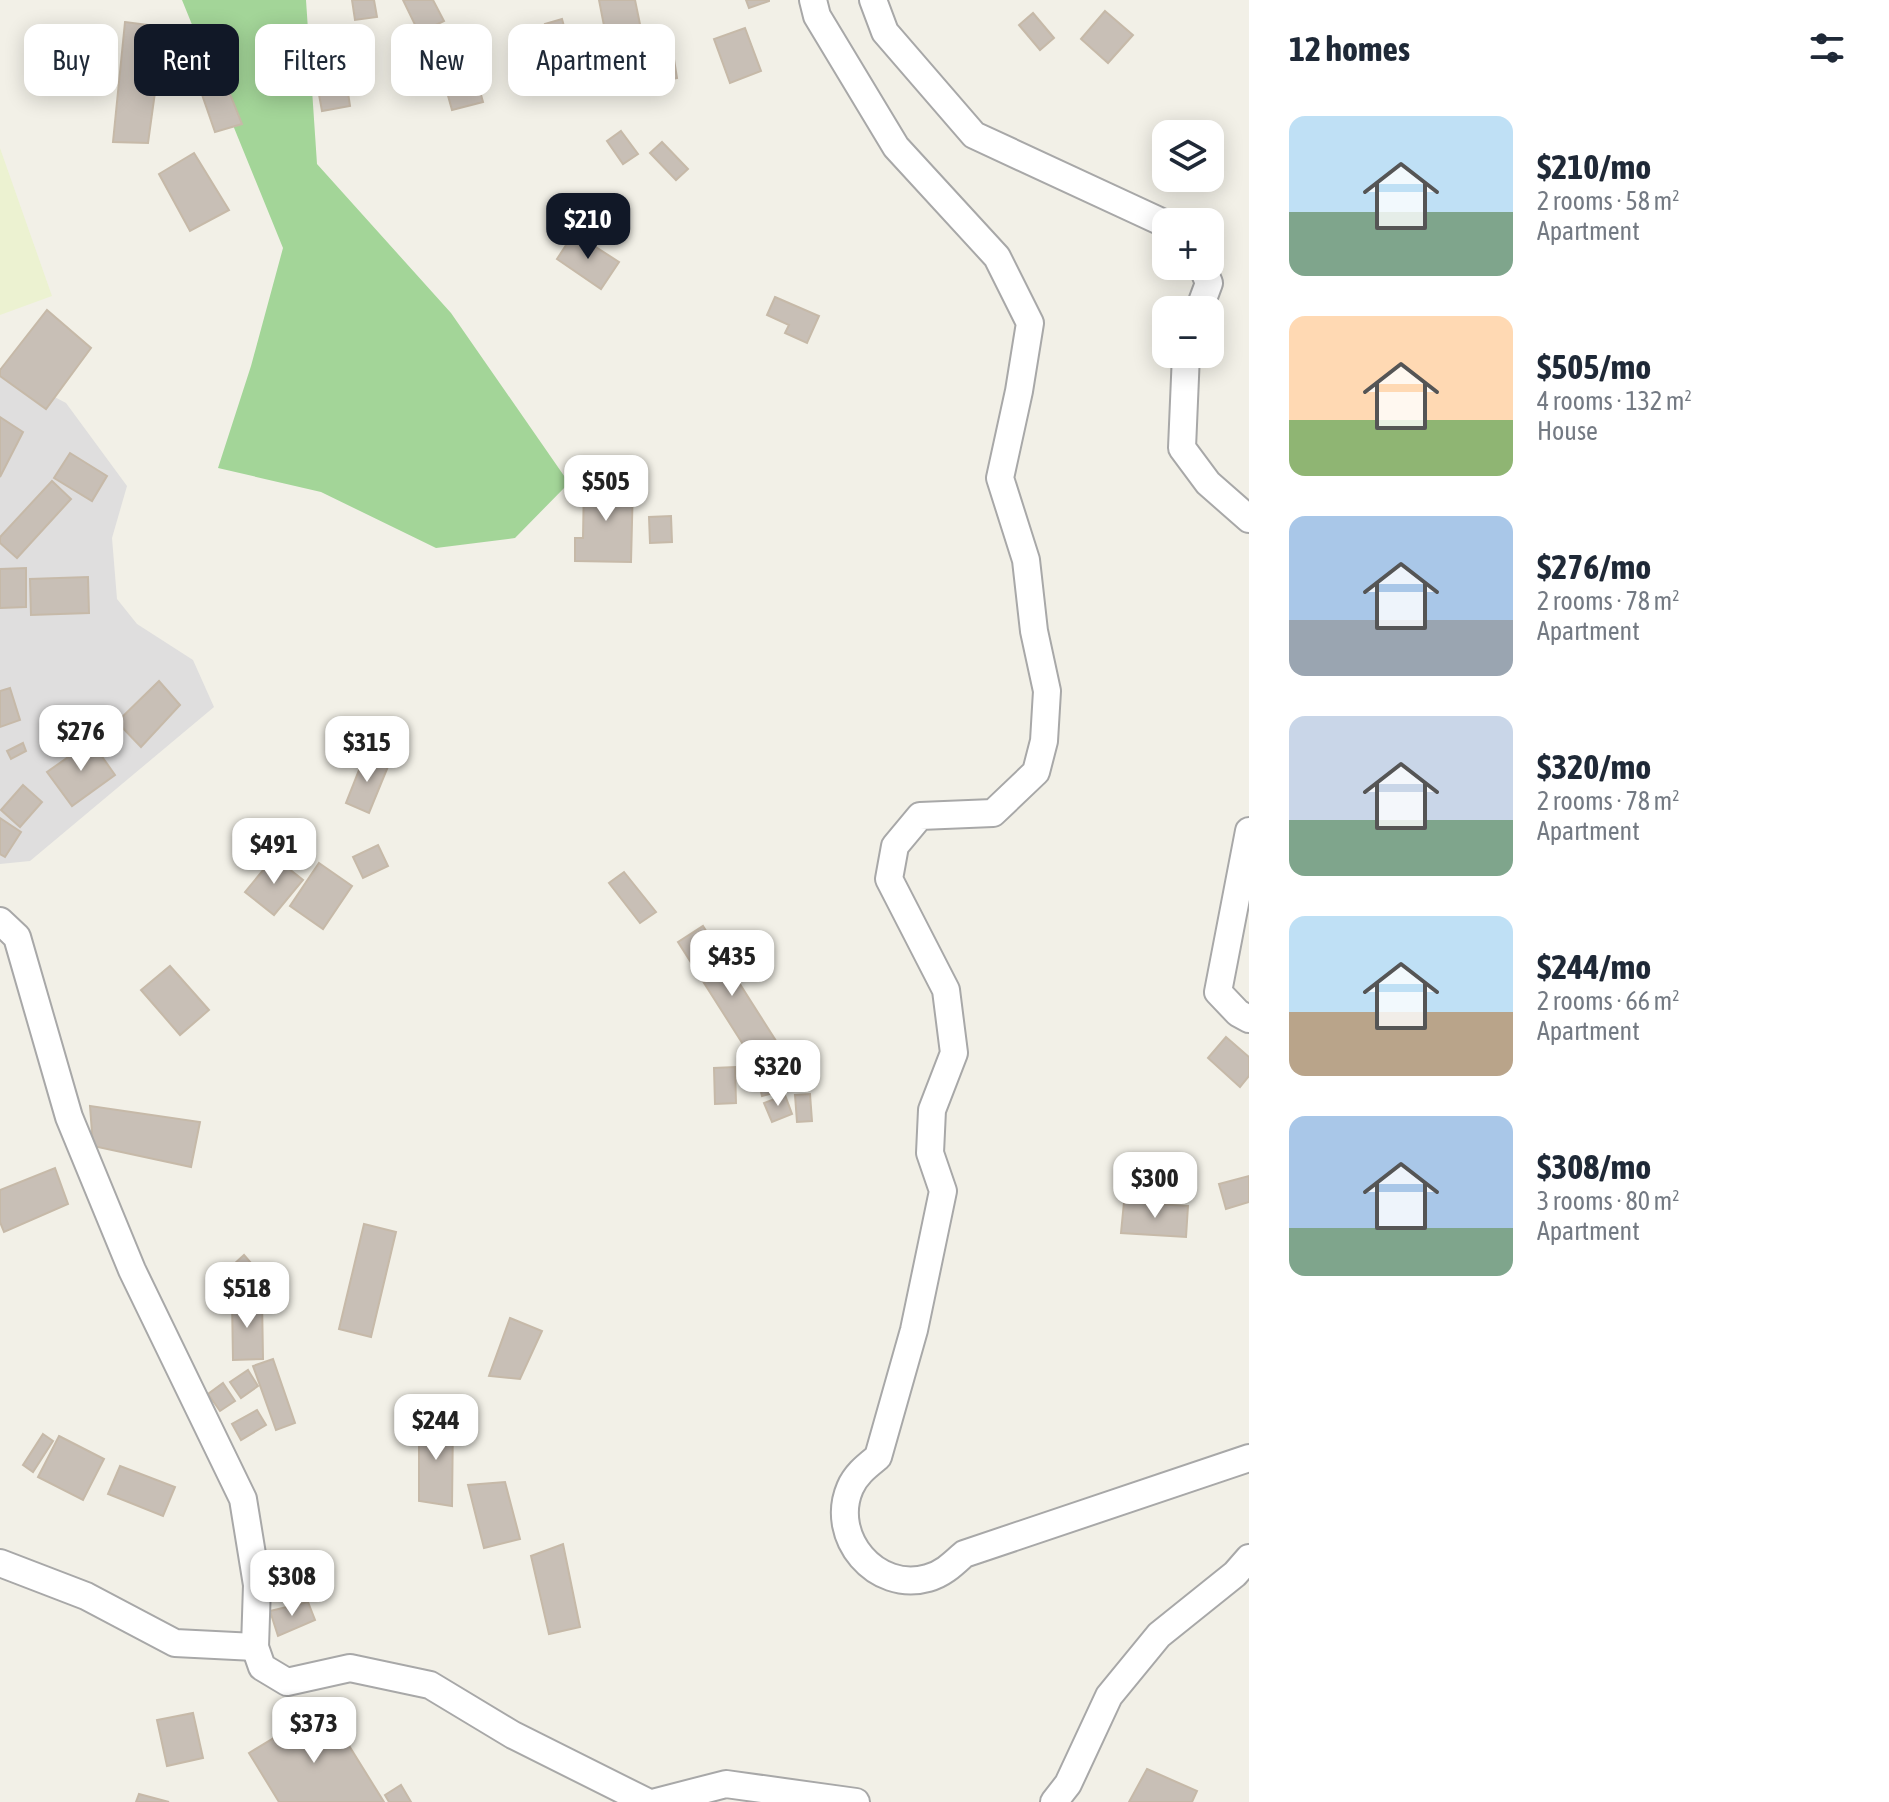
<!DOCTYPE html>
<meta charset="utf-8">
<style>
:root{--surface:#fff;--page:#f6f6f7;--text:#1f2937;--muted:#747a83;--accent:#111827}
body{margin:0;font-family:"Asap Condensed",sans-serif;background:var(--page);color:var(--text);height:100vh;display:flex;flex-direction:column;font-size:30px;white-space:nowrap}
*{box-sizing:border-box;margin:0}
p{font-size:26px;color:var(--muted)}
.icon{flex:none;width:44px;height:44px;fill:none;stroke:currentColor;stroke-width:2;stroke-linecap:round;stroke-linejoin:round}
.map{position:relative;flex:1;overflow:hidden}
.details{display:flex;flex-direction:column;background:var(--surface);width:640px}
.details>*{flex:none}
.banner{position:absolute;left:24px;top:24px;width:760px;height:72px;display:flex;gap:16px}
.controls{position:absolute;left:1152px;top:120px;display:grid;gap:16px}
.controls a{display:grid;place-items:center;width:72px;height:72px;border-radius:16px;background:var(--surface);box-shadow:0 4px 20px #0003;font-size:40px}
.price{position:absolute;translate:-50% -68px;padding:0 18px;border-radius:16px;background:#fff;color:#222;font-size:26px;line-height:52px;filter:drop-shadow(0 2px 4px #0008)}
.price::after{content:'';position:absolute;left:50%;top:48px;width:24px;height:18px;margin-left:-12px;background:inherit;clip-path:polygon(0 0,100% 0,50% 100%)}
.price.active{background:var(--accent);color:#fff}
ul{padding:0;list-style:none}
li{display:flex;align-items:center;gap:24px;height:200px;padding:0 40px}
li span{display:grid;place-items:center;flex:none;width:224px;height:160px;border-radius:16px;color:#555}
li>.icon{margin-inline-start:auto}
span .icon{width:96px;height:96px;fill:#fffc;stroke-width:1}
li b{font-size:34px}
h2{display:flex;justify-content:space-between;align-items:center;height:96px;padding:0 40px;font-size:34px}
.pill{padding:0 28px;border-radius:16px;background:var(--surface);box-shadow:0 4px 20px #0003;font-size:28px;line-height:72px}
.pill.active{background:var(--accent);color:#fff}
main{display:flex;flex:1;min-height:0}
.map>svg:first-child{display:block}
.residential{fill:#dfdede}
.farmland{fill:#ecf2d1}
.forest{fill:#a3d598}
.building{fill:#c8bfb6;stroke:#c6b9a8;stroke-width:2}
.lines{fill:none;stroke-linecap:round;stroke-linejoin:round}
.minor-casing{stroke:#a8a8a8;stroke-width:30}
.minor{stroke:#fff;stroke-width:26}
</style>
<main>
<div class="map">
<svg width="1249" height="1802" viewBox="0 0 1249 1802">
<rect width="100%" height="100%" fill="#f2f0e7"/>
<polygon class="residential" points="0,368 66,403 127,486 112,538 117,599 137,624 193,660 214,707 30,861 0,864"/>
<polygon class="farmland" points="0,148 52,296 0,315"/>
<polygon class="forest" points="182,0 306,0 317,164 451,313 569,483 515,538 436,548 321,492 218,468 251,366 283,248"/>
<g class="building">
<polygon points="352,0 374,0 377,17 355,20"/>
<polygon points="403,0 433,0 444,21 419,33"/>
<polygon points="599,0 635,0 642,34 607,41"/>
<polygon points="746,0 769,0 769,1 749,8"/>
<polygon points="1105,11 1133,35 1108,63 1081,39"/>
<polygon points="1033,13 1054,38 1040,50 1019,25"/>
<polygon points="562,19 571,52 554,56 545,24"/>
<polygon points="125,22 164,27 148,143 113,142"/>
<polygon points="745,28 761,71 730,83 714,39"/>
<polygon points="636,46 642,82 623,84 618,48"/>
<polygon points="468,47 483,102 452,110 437,56"/>
<polygon points="673,53 677,78 660,82 656,56"/>
<polygon points="345,73 350,106 322,111 316,78"/>
<polygon points="224,79 242,124 215,132 199,86"/>
<polygon points="621,131 638,154 623,164 607,141"/>
<polygon points="662,142 688,169 676,180 650,153"/>
<polygon points="194,153 229,210 190,231 159,174"/>
<polygon points="574,233 619,262 601,289 557,259"/>
<polygon points="775,297 819,316 807,343 785,333 789,325 767,315"/>
<polygon points="47,310 91,348 46,409 0,376 0,370"/>
<polygon points="0,417 23,432 0,477"/>
<polygon points="70,453 107,476 92,501 54,478"/>
<polygon points="52,481 71,499 17,558 0,543 0,537"/>
<polygon points="584,481 633,482 631,562 575,561 575,538 583,538"/>
<polygon points="671,516 672,542 650,543 649,517"/>
<polygon points="26,568 26,607 0,608 0,569"/>
<polygon points="88,577 89,613 31,615 30,579"/>
<polygon points="159,681 180,705 141,747 117,722"/>
<polygon points="10,688 20,720 0,727 0,691"/>
<polygon points="91,741 115,775 72,806 47,772"/>
<polygon points="23,743 26,751 11,759 7,751"/>
<polygon points="365,755 389,764 369,813 346,803"/>
<polygon points="23,785 42,802 20,827 1,810"/>
<polygon points="0,818 21,832 5,857 0,854"/>
<polygon points="378,845 388,866 363,878 353,857"/>
<polygon points="274,857 303,880 274,915 245,892"/>
<polygon points="319,863 352,886 323,929 290,906"/>
<polygon points="624,872 656,912 640,923 609,883"/>
<polygon points="703,926 785,1055 760,1071 678,942"/>
<polygon points="170,966 209,1010 180,1035 141,990"/>
<polygon points="1226,1037 1249,1057 1249,1076 1240,1087 1208,1058"/>
<polygon points="802,1052 813,1075 794,1085 782,1061"/>
<polygon points="735,1067 736,1103 715,1104 714,1068"/>
<polygon points="784,1072 789,1089 762,1096 758,1079"/>
<polygon points="810,1094 812,1121 797,1122 795,1095"/>
<polygon points="785,1095 792,1114 772,1122 764,1103"/>
<polygon points="90,1106 200,1122 191,1167 93,1146"/>
<polygon points="55,1168 68,1204 4,1232 0,1222 0,1190"/>
<polygon points="1249,1176 1249,1202 1226,1209 1219,1184"/>
<polygon points="1124,1202 1188,1206 1186,1237 1121,1233"/>
<polygon points="364,1224 396,1232 371,1337 339,1329"/>
<polygon points="244,1255 257,1270 221,1302 208,1288"/>
<polygon points="232,1300 262,1300 263,1359 233,1360"/>
<polygon points="510,1318 542,1331 520,1379 489,1376"/>
<polygon points="273,1359 295,1423 276,1430 253,1366"/>
<polygon points="248,1370 258,1386 241,1398 230,1382"/>
<polygon points="223,1383 235,1401 220,1411 208,1394"/>
<polygon points="257,1410 266,1425 241,1440 232,1424"/>
<polygon points="453,1419 452,1506 419,1501 419,1424"/>
<polygon points="43,1434 53,1441 33,1472 23,1465"/>
<polygon points="59,1436 104,1459 83,1500 38,1477"/>
<polygon points="120,1466 175,1487 163,1516 108,1494"/>
<polygon points="505,1482 520,1539 484,1548 468,1485"/>
<polygon points="563,1544 580,1627 549,1634 531,1556"/>
<polygon points="308,1602 315,1620 278,1636 270,1611"/>
<polygon points="325,1707 384,1802 279,1802 249,1753"/>
<polygon points="193,1713 203,1758 167,1766 157,1720"/>
<polygon points="1147,1769 1197,1791 1192,1802 1129,1802"/>
<polygon points="401,1785 411,1802 389,1802 385,1795"/>
<polygon points="139,1794 169,1802 136,1802"/>
</g>
<g class="lines">
<g class="minor-casing">
<g id="minor">
<path d="M813,0l4,16 79,131 101,110 33,66 -11,68 -19,87 26,82 8,71 13,60 -3,50 -8,31 -43,41 -73,3 -25,30 -6,33 57,111 8,63 -22,57 -2,43 13,38 -29,139 -36,127c-11,9 -22,17 -28,31 -21,49 26,105 78,90 15,-4 25,-14 36,-24l285,-96"/>
<polyline points="873,0 885,32 974,135 1166,224"/>
<polyline points="1199,310 1209,283 1202,266"/>
<polyline points="1186,354 1182,448 1208,483 1249,519"/>
<polyline points="1249,831 1218,992 1238,1013 1249,1019"/>
<polyline points="0,921 17,937 69,1117 132,1270 243,1499 257,1585 255,1647 262,1667 287,1682 350,1668 430,1685 513,1735 647,1802"/>
<polyline points="0,1563 86,1596 175,1643 255,1647"/>
<polyline points="656,1802 726,1784 856,1802"/>
<polyline points="1054,1802 1068,1784 1109,1696 1159,1635 1235,1574 1249,1558"/>
</g>
</g>
<use href="#minor" class="minor"/>
</g>
</svg>
<div class="controls">
<a><svg class="icon" aria-label="layers" viewBox="0 0 24 24"><path d="M12 4l9 5-9 5-9-5zM3 14l9 5 9-5"/></svg></a>
<a>+</a>
<a>−</a>
</div>
<b class="price active" style="left:588px;top:261px">$210</b>
<b class="price" style="left:606px;top:523px">$505</b>
<b class="price" style="left:81px;top:773px">$276</b>
<b class="price" style="left:367px;top:784px">$315</b>
<b class="price" style="left:274px;top:886px">$491</b>
<b class="price" style="left:732px;top:998px">$435</b>
<b class="price" style="left:778px;top:1108px">$320</b>
<b class="price" style="left:1155px;top:1220px">$300</b>
<b class="price" style="left:247px;top:1330px">$518</b>
<b class="price" style="left:436px;top:1462px">$244</b>
<b class="price" style="left:292px;top:1618px">$308</b>
<b class="price" style="left:314px;top:1765px">$373</b>
<div class="banner">
<a class="pill">Buy</a>
<a class="pill active">Rent</a>
<a class="pill">Filters</a>
<a class="pill">New</a>
<a class="pill">Apartment</a>
</div>
</div>
<section class="details">
<h2>12 homes<svg class="icon" aria-label="filters" viewBox="0 0 24 24"><path d="M4 7h16M4 17h16"/><circle cx="9" cy="7" r="2"/><circle cx="15" cy="17" r="2"/></svg></h2>
<ul>
<li><span style="background:linear-gradient(#bfe0f5 60%,#7fa58c 0)"><svg class="icon" aria-label="home" viewBox="0 0 24 24"><path d="M3 11l9-7 9 7M6 9v11h12V9"/></svg></span><div><b>$210/mo</b><p>2 rooms · 58 m²</p><p>Apartment</p></div></li>
<li><span style="background:linear-gradient(#ffd9b3 65%,#8fb573 0)"><svg class="icon" aria-label="home" viewBox="0 0 24 24"><path d="M3 11l9-7 9 7M6 9v11h12V9"/></svg></span><div><b>$505/mo</b><p>4 rooms · 132 m²</p><p>House</p></div></li>
<li><span style="background:linear-gradient(#a9c7e8 65%,#9aa5b1 0)"><svg class="icon" aria-label="home" viewBox="0 0 24 24"><path d="M3 11l9-7 9 7M6 9v11h12V9"/></svg></span><div><b>$276/mo</b><p>2 rooms · 78 m²</p><p>Apartment</p></div></li>
<li><span style="background:linear-gradient(#c9d6e8 65%,#7fa58c 0)"><svg class="icon" aria-label="home" viewBox="0 0 24 24"><path d="M3 11l9-7 9 7M6 9v11h12V9"/></svg></span><div><b>$320/mo</b><p>2 rooms · 78 m²</p><p>Apartment</p></div></li>
<li><span style="background:linear-gradient(#bfe0f5 60%,#b9a48a 0)"><svg class="icon" aria-label="home" viewBox="0 0 24 24"><path d="M3 11l9-7 9 7M6 9v11h12V9"/></svg></span><div><b>$244/mo</b><p>2 rooms · 66 m²</p><p>Apartment</p></div></li>
<li><span style="background:linear-gradient(#a9c7e8 70%,#7fa58c 0)"><svg class="icon" aria-label="home" viewBox="0 0 24 24"><path d="M3 11l9-7 9 7M6 9v11h12V9"/></svg></span><div><b>$308/mo</b><p>3 rooms · 80 m²</p><p>Apartment</p></div></li>
</ul>
</section>
</main>
